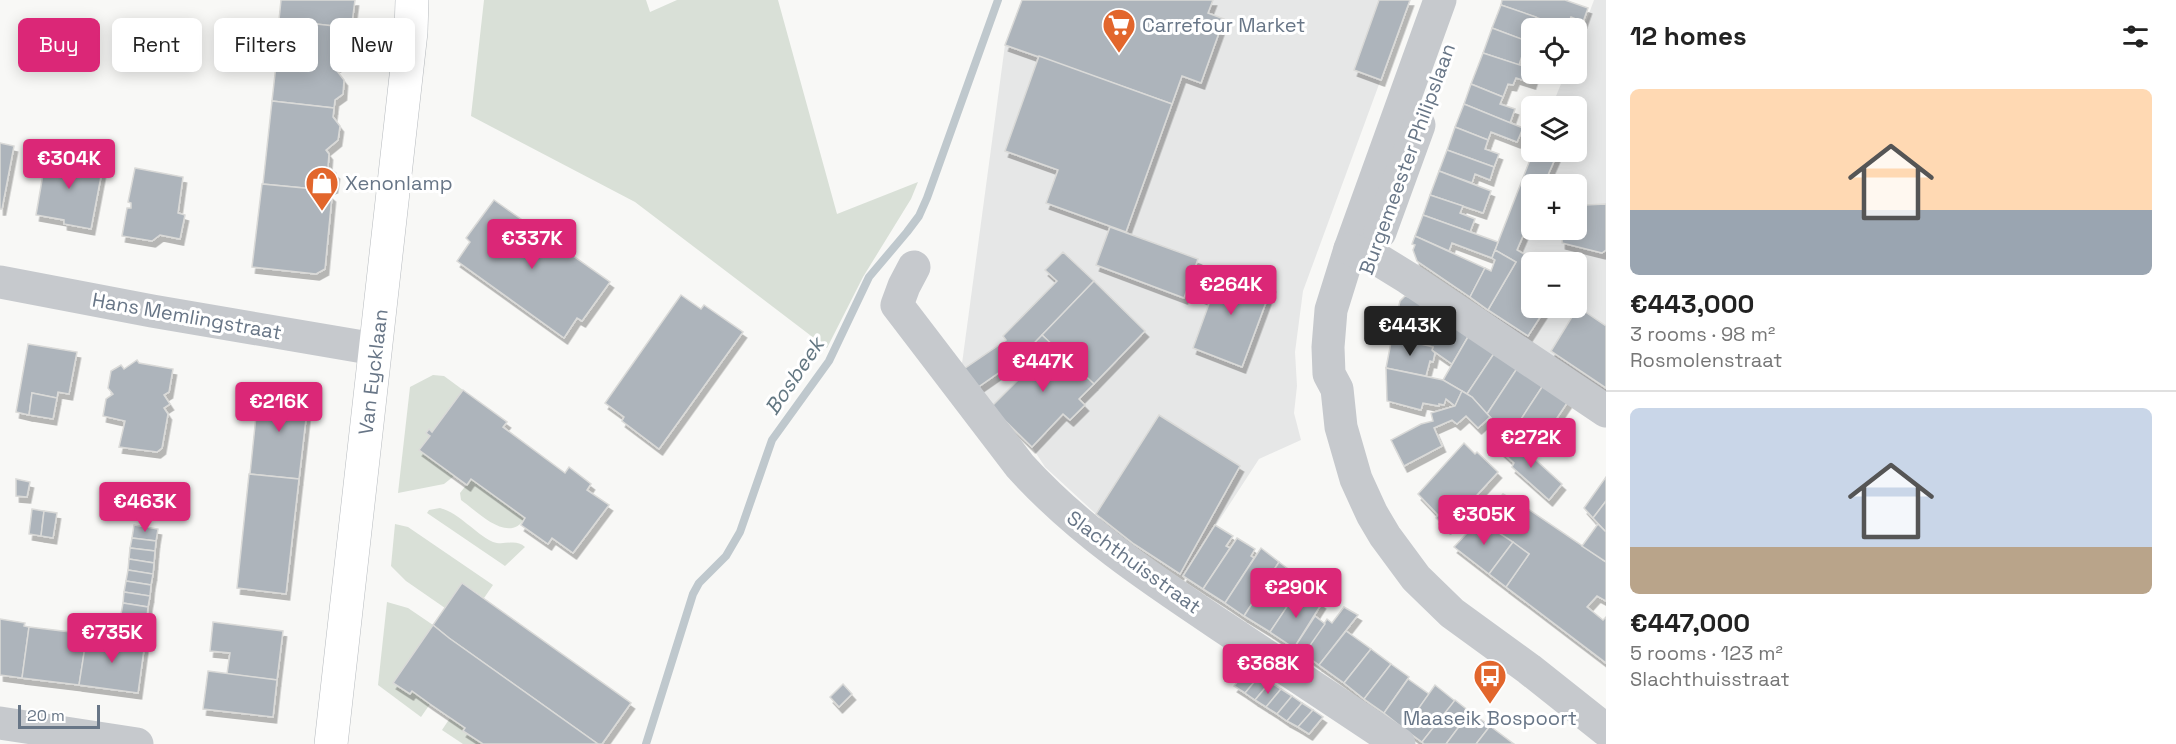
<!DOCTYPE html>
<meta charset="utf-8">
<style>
:root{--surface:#fff;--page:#f6f6f6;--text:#222;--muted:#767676;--line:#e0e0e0;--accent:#db2777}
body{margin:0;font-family:"Space Grotesk",sans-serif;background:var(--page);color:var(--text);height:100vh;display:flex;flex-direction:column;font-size:22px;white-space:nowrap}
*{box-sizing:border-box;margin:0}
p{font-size:20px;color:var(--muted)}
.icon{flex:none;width:33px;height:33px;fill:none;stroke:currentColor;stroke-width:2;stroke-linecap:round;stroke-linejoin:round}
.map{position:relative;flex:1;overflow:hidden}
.sheet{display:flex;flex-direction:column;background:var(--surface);width:570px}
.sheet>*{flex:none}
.hud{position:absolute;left:18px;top:18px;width:570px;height:54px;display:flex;gap:12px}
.fabs{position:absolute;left:1521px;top:18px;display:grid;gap:12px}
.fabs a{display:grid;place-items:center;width:66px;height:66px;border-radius:9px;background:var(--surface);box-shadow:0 3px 15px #0003;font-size:30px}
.scale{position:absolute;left:18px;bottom:15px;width:82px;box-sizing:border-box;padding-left:6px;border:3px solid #687687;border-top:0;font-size:16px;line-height:21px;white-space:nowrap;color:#687687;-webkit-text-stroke:4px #fff;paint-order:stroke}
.price{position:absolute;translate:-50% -51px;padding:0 14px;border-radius:6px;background:var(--accent);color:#fff;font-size:20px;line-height:39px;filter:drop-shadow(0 2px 3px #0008)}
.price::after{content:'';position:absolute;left:50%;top:36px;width:18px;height:14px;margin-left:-9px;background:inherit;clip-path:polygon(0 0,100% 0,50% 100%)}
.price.selected{background:#222;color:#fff}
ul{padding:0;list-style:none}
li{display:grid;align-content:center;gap:12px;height:318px;padding:0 24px}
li+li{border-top:2px solid var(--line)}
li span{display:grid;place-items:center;height:186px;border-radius:9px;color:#555}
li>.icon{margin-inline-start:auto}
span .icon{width:108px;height:108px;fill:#fffc;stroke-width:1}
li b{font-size:26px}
h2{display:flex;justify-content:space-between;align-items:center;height:72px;padding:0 24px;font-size:26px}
.chip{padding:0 21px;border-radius:9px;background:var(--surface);box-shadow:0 3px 15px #0003;font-size:21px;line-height:54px}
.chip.selected{background:var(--accent);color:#fff}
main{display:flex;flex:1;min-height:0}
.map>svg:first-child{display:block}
.built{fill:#e6e7e7;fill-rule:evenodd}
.green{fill:#d9e0d7}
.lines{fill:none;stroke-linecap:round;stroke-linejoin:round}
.stream{stroke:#bfc8cd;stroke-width:8}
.building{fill:#adb4bb;stroke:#dadad8;stroke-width:1.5;filter:url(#shadow)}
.major-casing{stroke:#b7bbbf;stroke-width:34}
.minor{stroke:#c6c9cd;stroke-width:33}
.major{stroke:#fff;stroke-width:33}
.labels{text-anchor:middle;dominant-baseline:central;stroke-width:6;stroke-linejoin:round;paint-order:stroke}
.poi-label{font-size:20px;fill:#687687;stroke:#fff;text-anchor:start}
.street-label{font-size:20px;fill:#687687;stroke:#fff}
.water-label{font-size:21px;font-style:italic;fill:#637782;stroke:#fff}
</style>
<main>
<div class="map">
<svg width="1606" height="744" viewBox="0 0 1606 744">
<defs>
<filter id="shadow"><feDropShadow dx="3.5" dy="6" stdDeviation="0" flood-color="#0004"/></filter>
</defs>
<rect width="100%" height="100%" fill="#f8f8f6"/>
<g class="built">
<polygon points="1022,0 1410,0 1303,291 1295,352 1297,386 1294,413 1301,440 1259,459 1183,576 1134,544 1096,514 1045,467 1032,447 974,390 961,371 1005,45"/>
<path d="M1594,0h12v392l-57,-36 -62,-45 29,-49 -20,-12 37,-98h43v-46h-24l13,-32h11l1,-28zM1532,184h44v46h-44zM1532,262h44v46h-44z"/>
</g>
<g class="green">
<polygon points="484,0 646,0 650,12 677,0 778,0 837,214 918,182 911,199 863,277 827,348 635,202 471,116"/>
<polygon points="433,375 444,376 463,390 432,432 428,430 426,433 430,436 419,450 454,476 444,484 398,493 410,387"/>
<path d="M471,479l54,39c-16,27 -47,-6 -64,-18l-1,-7z"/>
<path d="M440,508c21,6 34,25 53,34 11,4 23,-4 32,5l-20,19 -78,-53 2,-3z"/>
<polygon points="395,524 408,527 493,585 484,598 462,583 445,608 406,581 391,566"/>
<polygon points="387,602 408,608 433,625 412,691 430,704 421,717 378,685"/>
<polygon points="450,718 465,728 464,731 483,744 463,744 442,730"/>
</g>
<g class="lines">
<polyline class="stream" points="646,744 693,594 699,583 726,556 740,532 772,440 829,361 869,277 907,232 919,216 927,198 998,0"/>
</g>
<g class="building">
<polygon points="281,0 355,0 352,23 343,27 279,20"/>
<polygon points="1022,0 1213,0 1208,13 1224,19 1201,83 1182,76 1172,104 1005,45"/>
<polygon points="1379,0 1410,0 1381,80 1354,70"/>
<polygon points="1502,0 1565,0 1588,8 1583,22 1571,17 1566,28 1501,5"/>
<polygon points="1501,5 1536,17 1533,26 1538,28 1532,28 1532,43 1492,28"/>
<polygon points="281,20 343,27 351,33 349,47 340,52 339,65 334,67 344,80 343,94 335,100 334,108 272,101"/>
<polygon points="1492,28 1532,43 1532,59 1522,56 1519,65 1483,53"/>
<polygon points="1483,53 1532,69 1532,74 1535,74 1532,83 1516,78 1513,85 1508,84 1503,97 1471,84"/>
<polygon points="1039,56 1172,104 1126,232 1046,203 1058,170 1005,151"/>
<polygon points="1471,84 1503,97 1500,104 1515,109 1510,123 1464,104"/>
<polygon points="272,101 334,108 333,117 340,126 338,140 326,150 329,154 328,167 336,173 334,187 325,190 263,184"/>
<polygon points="1464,104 1523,128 1517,142 1491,132 1488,140 1455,127"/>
<polygon points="1455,127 1488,140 1485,149 1499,154 1494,167 1447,150"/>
<polygon points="0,143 14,146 2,209 0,209"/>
<polygon points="1447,150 1494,167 1490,180 1475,174 1472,183 1439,171"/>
<polygon points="47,151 74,157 74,161 103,166 91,229 64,224 64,220 36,215"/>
<polygon points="1533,152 1558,152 1544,184 1532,184 1532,215 1517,250 1538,262 1532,262 1532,308 1546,308 1528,336 1488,310 1516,262 1495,250"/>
<polygon points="135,168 183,177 178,213 185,215 180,239 160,235 152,241 122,236 127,208 131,208 131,203 128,202"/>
<polygon points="1439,171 1491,191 1483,213 1430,195"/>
<polygon points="262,184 325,190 332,196 325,269 316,274 252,267"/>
<polygon points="1430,195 1463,206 1460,213 1475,219 1470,232 1423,215"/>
<polygon points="494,200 610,282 582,321 577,318 564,338 457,261 470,242 466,238"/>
<polygon points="1606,204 1606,250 1602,253 1562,243 1562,230 1576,230 1576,210 1585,205"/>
<polygon points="1423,215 1498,242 1492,258 1452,243 1449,251 1415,236"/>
<polygon points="1110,227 1198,259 1184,298 1096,265"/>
<polygon points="1415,236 1485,268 1470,297 1417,261 1413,250 1415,245 1412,244"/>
<polygon points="1495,250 1516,262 1488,310 1470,297 1485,268 1491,271 1495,260 1492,258"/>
<polygon points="1063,252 1094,281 1020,358 974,390 961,371 1006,340 1003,336 1057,281 1045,270"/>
<polygon points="1223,268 1272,286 1242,367 1193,348 1210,301 1198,296 1205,279 1216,283"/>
<polygon points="1094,281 1145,331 1094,384 1042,335"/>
<polygon points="681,295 701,309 704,305 743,332 659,449 622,421 624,417 605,403"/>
<polygon points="1405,296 1409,297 1469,335 1452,364 1432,350 1433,347 1392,337 1400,301"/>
<polygon points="1578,307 1606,326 1606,388 1551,351"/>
<polygon points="1042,335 1094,384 1079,399 1085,405 1070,420 1063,414 1032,447 991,407 1030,368 1020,358"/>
<polygon points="1469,335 1495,352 1467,394 1443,380"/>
<polygon points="1392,337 1433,347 1432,350 1435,353 1433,362 1430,361 1426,376 1386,368"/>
<polygon points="28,344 77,352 69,394 58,392 57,398 32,393 29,415 16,412"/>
<polygon points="1495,352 1518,367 1487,414 1472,397 1467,394"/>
<polygon points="137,360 139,363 173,369 169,392 164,395 170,404 164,408 168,414 162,448 157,452 119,447 125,421 103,416 106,399 113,394 108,388 111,371 121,365 124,369"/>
<polygon points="1518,367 1544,384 1510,436 1487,414"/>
<polygon points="1386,368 1443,380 1462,391 1455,406 1446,399 1444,405 1439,404 1439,406 1423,403 1421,410 1387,401"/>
<polygon points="1544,384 1569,400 1547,433 1534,425 1520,446 1510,436"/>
<polygon points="259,387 309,393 299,479 250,474"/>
<polygon points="463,390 507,422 503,427 565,473 569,467 591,484 587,490 609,505 573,553 552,538 548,544 521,525 525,518 471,479 467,485 419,450 430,436 426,433 429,429 432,432"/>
<polygon points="1462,391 1472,397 1490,417 1478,428 1466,416 1457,424 1452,420 1434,428 1442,446 1404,466 1391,440 1421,424 1433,421 1431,413 1455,406"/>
<polygon points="32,393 57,398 53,419 29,415"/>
<polygon points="1159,415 1240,466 1180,574 1134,544 1096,514"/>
<polygon points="1512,438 1562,484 1549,500 1512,467 1514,463 1500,450"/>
<polygon points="1464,443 1475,454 1477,452 1498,472 1447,528 1436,518 1438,515 1418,494"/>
<polygon points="249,474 299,479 286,594 237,588"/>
<polygon points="1606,477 1606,501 1593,518 1584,508"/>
<polygon points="16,479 30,482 27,497 16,496"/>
<polygon points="1503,494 1522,505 1606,562 1606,601 1597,596 1587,607 1603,620 1606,617 1606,663 1506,587 1529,554 1479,520"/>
<polygon points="1606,501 1606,532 1593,518"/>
<polygon points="32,509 44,511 41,536 29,534"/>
<polygon points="44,511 57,513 53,538 41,536"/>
<polygon points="1479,520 1513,542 1489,574 1454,547"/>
<polygon points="1598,524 1606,532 1606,562 1582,546"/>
<polygon points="134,525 158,529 156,541 132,538"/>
<polygon points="1215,525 1233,536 1226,546 1230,548 1203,589 1183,576"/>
<polygon points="132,538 156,541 155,551 130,548"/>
<polygon points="1237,538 1255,549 1251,556 1254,558 1225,603 1203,589"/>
<polygon points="1513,542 1529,554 1506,587 1489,574"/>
<polygon points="130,548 155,551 154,563 129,559"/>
<polygon points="1261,548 1279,562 1244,616 1225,603"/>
<polygon points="129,559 154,563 153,574 128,570"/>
<polygon points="1279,562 1292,572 1285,582 1298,591 1270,632 1244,616"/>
<polygon points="128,570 153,574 151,585 126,581"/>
<polygon points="126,581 151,585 150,596 124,592"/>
<polygon points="462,583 631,703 602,744 598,744 449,638 433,625"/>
<polygon points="124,592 150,596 148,607 123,603"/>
<polygon points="1296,593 1306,599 1309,594 1322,603 1294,648 1270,632"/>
<polygon points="123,603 148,607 147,617 121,614"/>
<polygon points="1344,607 1358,615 1319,665 1304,654 1327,619 1332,623"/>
<polygon points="1315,616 1325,624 1304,654 1294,648"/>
<polygon points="0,619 25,623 24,626 29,627 22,678 0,675"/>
<polygon points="213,622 283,631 277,680 227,674 230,653 210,651"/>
<polygon points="433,625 449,638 598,744 483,744 463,731 465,728 430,704 412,691 410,694 393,683"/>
<polygon points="29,627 87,634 79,685 22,678"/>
<polygon points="1346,631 1371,649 1344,683 1319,665"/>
<polygon points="87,634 145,642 138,693 79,685"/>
<polygon points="1371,649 1391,664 1364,699 1344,683"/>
<polygon points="1391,664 1409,677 1384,713 1364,699"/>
<polygon points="1249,668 1260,675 1245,693 1234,686"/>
<polygon points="208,671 277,680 273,717 203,709"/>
<polygon points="1260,675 1270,682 1255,700 1245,693"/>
<polygon points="1408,679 1429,694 1404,729 1384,713"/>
<polygon points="1270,682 1281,689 1266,707 1255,700"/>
<polygon points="843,684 852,694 839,707 830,697"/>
<polygon points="1435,685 1455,701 1422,742 1404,729"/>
<polygon points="1281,689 1292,696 1277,714 1266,707"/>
<polygon points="1292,696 1302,703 1287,721 1277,714"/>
<polygon points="1455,700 1470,712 1446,744 1424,744 1422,742"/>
<polygon points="1302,703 1313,710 1298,727 1287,721"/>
<polygon points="1313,710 1323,717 1309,734 1298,727"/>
<polygon points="1470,712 1490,726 1476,744 1446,744"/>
<polygon points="1490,726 1514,744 1476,744"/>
</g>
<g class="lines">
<g class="major-casing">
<polyline id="major" points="331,744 411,32 412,0"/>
</g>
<g class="minor">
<polyline points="1440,0 1350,249 1331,310 1328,347 1329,374 1337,389 1341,427 1356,479 1372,514 1385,536 1416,578 1452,613 1529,669 1606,730"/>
<polyline points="1380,232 1419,125"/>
<polyline points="1350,249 1382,262 1408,278 1606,411"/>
<path d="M914,267l-10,19 -7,19 123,161c58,64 128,111 200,159 60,40 119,79 179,119"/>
<polyline points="0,282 152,311 375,349"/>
<polyline points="0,723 137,744"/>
</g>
<use href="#major" class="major"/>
</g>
<defs>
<g id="supermarket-pin" transform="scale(1.725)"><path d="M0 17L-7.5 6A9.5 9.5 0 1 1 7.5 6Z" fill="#e2662c" stroke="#fff"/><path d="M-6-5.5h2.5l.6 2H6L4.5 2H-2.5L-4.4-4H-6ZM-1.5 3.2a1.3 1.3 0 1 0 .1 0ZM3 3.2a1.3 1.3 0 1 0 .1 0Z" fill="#fff"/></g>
<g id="shop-pin" transform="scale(1.725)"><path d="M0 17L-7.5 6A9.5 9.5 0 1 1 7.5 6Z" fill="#e2662c" stroke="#fff"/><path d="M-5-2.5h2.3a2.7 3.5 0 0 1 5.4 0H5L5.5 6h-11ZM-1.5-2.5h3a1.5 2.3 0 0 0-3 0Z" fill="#fff"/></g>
<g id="bus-pin" transform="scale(1.725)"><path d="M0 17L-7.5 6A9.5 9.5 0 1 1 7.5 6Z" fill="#e2662c" stroke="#fff"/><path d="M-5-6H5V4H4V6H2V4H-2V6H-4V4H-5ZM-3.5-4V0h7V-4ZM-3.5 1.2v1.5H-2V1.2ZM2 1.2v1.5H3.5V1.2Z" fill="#fff"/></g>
</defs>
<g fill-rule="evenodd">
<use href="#supermarket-pin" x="1119" y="25"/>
<use href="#shop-pin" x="322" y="183"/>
<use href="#bus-pin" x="1490" y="676"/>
</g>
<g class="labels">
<g class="poi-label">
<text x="1142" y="25">Carrefour Market</text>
<text x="345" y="183">Xenonlamp</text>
<text x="1490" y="718" text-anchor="middle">Maaseik Bospoort</text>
</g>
<g class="street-label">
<text transform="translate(1407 159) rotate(-70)">Burgemeester Philipslaan</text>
<text transform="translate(187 316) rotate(10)">Hans Memlingstraat</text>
<text transform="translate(373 372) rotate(-83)">Van Eycklaan</text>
<text transform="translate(1134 562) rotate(36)">Slachthuisstraat</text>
</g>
<g class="water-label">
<text transform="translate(794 376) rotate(-56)">Bosbeek</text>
</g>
</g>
</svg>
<div class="fabs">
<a><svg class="icon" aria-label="locate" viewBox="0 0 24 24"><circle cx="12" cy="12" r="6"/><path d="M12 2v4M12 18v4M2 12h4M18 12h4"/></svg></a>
<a><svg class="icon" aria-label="layers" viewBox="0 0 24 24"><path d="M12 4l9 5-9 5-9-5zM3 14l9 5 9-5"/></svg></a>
<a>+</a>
<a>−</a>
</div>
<div class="scale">20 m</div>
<b class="price" style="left:69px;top:190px">€304K</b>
<b class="price" style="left:532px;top:270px">€337K</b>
<b class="price" style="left:1231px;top:316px">€264K</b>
<b class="price selected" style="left:1410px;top:357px">€443K</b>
<b class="price" style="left:1043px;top:393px">€447K</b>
<b class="price" style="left:279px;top:433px">€216K</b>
<b class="price" style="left:1531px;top:469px">€272K</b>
<b class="price" style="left:145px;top:533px">€463K</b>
<b class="price" style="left:1484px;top:546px">€305K</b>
<b class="price" style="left:1296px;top:619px">€290K</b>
<b class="price" style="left:112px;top:664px">€735K</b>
<b class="price" style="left:1268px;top:695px">€368K</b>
<div class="hud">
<a class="chip selected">Buy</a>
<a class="chip">Rent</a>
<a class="chip">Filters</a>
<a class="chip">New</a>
</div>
</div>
<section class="sheet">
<h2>12 homes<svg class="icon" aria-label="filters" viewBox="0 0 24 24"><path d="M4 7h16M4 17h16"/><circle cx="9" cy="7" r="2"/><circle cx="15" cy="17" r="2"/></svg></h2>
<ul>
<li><span style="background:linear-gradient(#ffd9b3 65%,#9aa5b1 0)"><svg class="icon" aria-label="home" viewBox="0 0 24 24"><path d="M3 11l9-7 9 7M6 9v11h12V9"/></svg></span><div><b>€443,000</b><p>3 rooms · 98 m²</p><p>Rosmolenstraat</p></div></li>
<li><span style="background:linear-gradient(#c9d6e8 75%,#b9a48a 0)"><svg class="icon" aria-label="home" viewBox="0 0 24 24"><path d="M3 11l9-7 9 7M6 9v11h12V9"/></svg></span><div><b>€447,000</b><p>5 rooms · 123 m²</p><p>Slachthuisstraat</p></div></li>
</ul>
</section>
</main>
